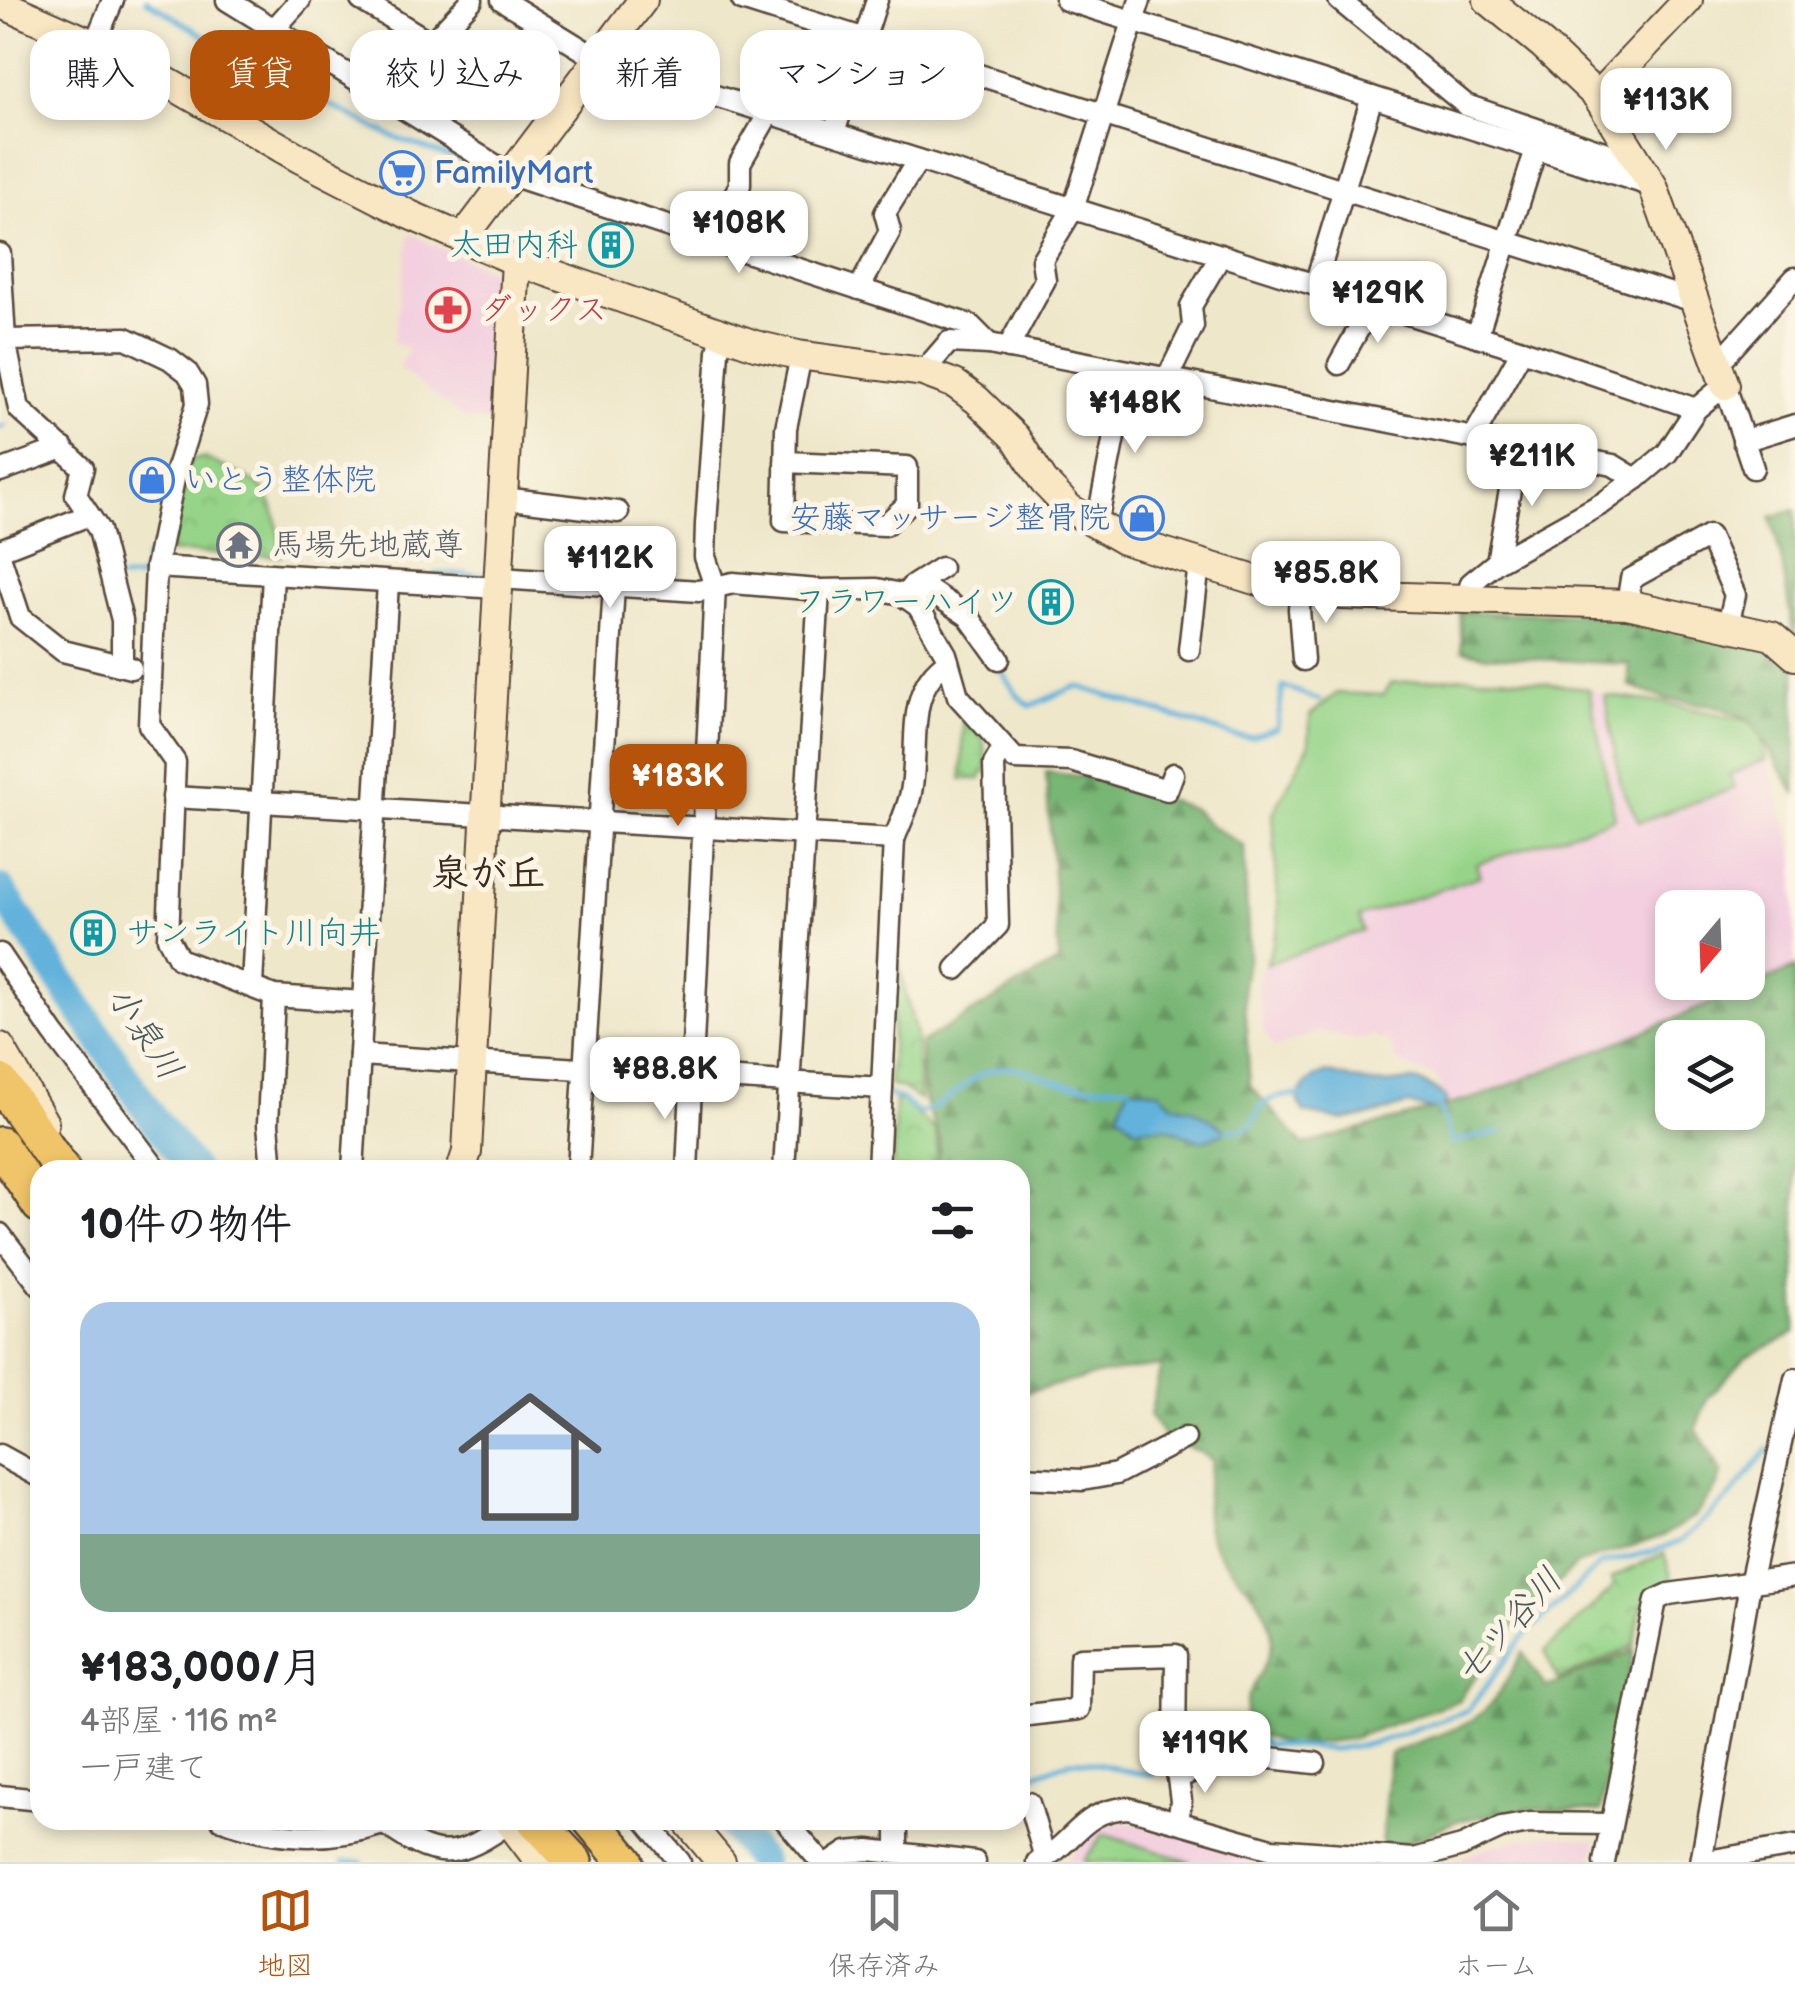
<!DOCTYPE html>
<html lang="ja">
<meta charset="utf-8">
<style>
:root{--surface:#fff;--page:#f6f6f6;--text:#202124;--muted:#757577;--line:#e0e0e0;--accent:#b45309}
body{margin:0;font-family:"Balsamiq Sans","Klee One",sans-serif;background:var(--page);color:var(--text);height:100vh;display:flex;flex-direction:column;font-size:38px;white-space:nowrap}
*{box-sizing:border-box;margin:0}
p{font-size:32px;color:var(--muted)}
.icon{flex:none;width:55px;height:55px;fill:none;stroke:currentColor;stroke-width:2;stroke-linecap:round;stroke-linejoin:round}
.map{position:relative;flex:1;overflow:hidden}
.panel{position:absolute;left:30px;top:1160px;width:1000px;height:670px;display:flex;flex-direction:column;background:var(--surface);border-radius:30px;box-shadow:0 5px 15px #0003}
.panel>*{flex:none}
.hud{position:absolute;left:30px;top:30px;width:1000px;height:90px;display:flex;gap:20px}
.needle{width:65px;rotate:199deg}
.controls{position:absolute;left:1655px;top:890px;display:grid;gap:20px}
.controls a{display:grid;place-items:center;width:110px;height:110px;border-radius:20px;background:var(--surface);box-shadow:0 5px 15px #0003;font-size:50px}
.price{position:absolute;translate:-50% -85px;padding:0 22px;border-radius:20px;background:#fff;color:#222;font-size:32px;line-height:65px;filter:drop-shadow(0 2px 5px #0008)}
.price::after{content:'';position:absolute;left:50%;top:60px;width:30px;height:22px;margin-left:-15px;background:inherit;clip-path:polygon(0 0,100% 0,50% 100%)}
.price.selected{background:var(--accent);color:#fff}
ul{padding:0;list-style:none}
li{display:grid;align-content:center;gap:20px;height:530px;padding:0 50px}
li+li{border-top:2px solid var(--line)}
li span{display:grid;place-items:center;height:310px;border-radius:30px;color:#555}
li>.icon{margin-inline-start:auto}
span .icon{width:180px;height:180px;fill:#fffc;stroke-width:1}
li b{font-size:42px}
h2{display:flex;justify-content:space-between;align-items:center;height:120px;padding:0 50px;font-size:42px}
.chip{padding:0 35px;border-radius:30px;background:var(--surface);box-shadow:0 5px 15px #0003;font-size:35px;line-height:90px}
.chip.selected{background:var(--accent);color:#fff}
.menu{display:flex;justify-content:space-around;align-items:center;height:140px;border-top:2px solid var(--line);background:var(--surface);font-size:28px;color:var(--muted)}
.menu a{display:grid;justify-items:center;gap:5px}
.menu .selected{color:var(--accent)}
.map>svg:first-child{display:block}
.built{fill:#f3cfdf;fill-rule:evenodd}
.green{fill:#96d489;stroke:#687f54;stroke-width:2.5}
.forest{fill:url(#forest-firs);stroke:#5a704a;stroke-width:2.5;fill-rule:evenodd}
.park{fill:url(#park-crowns);stroke:#687f54;stroke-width:2.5}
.water{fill:#62b2dc;stroke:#4e6e7d;stroke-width:2.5}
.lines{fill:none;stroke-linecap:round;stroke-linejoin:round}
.stream{stroke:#62b2dc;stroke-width:5}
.river{stroke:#62b2dc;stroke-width:30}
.street-casing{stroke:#564638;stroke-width:25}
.secondary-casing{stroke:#564638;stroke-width:32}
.highway-casing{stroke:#564638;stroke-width:40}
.street{stroke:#fff;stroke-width:20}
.secondary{stroke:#f9e7c3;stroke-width:28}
.highway{stroke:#f0c469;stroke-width:35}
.labels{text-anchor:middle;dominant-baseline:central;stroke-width:10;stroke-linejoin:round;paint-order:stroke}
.shop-label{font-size:32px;fill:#366cbe;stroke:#fcf5e5;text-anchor:start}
.culture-label{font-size:32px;fill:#0d838f;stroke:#fcf5e5;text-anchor:end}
.health-label{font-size:32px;fill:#be3a42;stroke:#fcf5e5;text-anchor:start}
.worship-label{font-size:32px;fill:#5b616d;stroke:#fcf5e5;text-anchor:start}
.water-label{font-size:35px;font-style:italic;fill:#495a60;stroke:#fcf5e5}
.quarter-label{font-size:38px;font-weight:bold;fill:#3b2a1e;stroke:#fcf5e5}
</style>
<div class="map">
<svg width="1795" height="1862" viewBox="0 0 1795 1862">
<defs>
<pattern id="forest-firs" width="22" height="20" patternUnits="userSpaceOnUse" patternTransform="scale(2.5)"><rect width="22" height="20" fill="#78b675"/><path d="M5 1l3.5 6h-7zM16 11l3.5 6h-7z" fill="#64945f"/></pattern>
<pattern id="park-crowns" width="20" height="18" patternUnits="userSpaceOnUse" patternTransform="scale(2.5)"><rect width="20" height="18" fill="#96d489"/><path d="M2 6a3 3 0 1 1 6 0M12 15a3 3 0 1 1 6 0" fill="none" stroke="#82b676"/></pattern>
</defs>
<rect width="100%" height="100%" fill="#fcf5e5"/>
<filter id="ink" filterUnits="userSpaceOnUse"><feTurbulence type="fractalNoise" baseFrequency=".01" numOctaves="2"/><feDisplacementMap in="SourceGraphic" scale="20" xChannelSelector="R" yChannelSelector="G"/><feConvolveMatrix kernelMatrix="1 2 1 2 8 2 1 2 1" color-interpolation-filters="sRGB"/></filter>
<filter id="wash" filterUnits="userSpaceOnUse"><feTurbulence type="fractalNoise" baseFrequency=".0048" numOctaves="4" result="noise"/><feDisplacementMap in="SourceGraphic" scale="40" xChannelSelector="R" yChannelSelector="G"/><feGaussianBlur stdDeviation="2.25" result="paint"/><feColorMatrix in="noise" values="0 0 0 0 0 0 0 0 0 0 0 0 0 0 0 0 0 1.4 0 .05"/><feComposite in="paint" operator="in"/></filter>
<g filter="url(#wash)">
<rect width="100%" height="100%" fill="#eee7ca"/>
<g class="built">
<polygon points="410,234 489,270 496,280 501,340 498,423 465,419 399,368 409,349 393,343"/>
<path d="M1462,677h41l86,12 16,7 62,7 82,18 10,8 36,126v113l-169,71 -145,57 -35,8 -10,-27 -38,-14 -11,-25 -6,3 -7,-5 -21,4 -33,-9 -46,17 -11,-18 -6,-48 22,-58 -6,-110 36,-69 1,-30 27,-22 47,2 7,-12zM1672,908h76v74h-76z"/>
<polygon points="1121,1822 1161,1828 1278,1862 1065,1862 1091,1834 1105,1826"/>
<polygon points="1546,1835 1593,1840 1596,1844 1592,1862 1451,1862 1496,1844"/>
</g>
<g class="green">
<polygon points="1462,677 1503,677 1589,689 1615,818 1476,864 1480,876 1359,917 1363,931 1266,964 1279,924 1273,814 1309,745 1310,715 1337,693 1384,695 1391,683"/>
<polygon points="1605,696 1667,703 1749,721 1759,729 1767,759 1729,775 1735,788 1639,822 1621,786"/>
<polygon points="1103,1834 1191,1862 1083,1862"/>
</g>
<g class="forest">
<polygon points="1795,510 1795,647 1783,567 1771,517"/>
<polygon points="1460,612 1623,614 1795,652 1795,793 1751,720 1712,705 1666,699 1629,686 1629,664 1483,656 1462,651"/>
<path d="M1046,772l56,7 90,29 18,17 34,21 5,110 -6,28 7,102 54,59 177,-49 145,-57 169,-71v365l-50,25 -38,41 -11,30 26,43 -6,16 -20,27 -33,21 -85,27 -72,72 -47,65 -109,39 -59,7 -33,-11 -13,-17c1,-8 1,-17 4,-23 7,-17 24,-38 23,-58 -4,-45 -48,-65 -61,-98 -10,-22 -3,-56 1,-78l-11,-9 -36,-14 -15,-23 11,-49 -56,7 -85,21v-224h-90c21,-28 2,-42 -5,-69 -5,-17 -3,-40 -4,-58l138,-82zM1672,1038h76v74h-76z"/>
<path d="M1634,1650l-34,162 -74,-3 -70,12 -42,19 -33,7 9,-93c31,-17 75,-21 99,-48 14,-15 23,-37 34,-54l23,36z"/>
</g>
<g class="park">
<path d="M205,458c66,32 66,23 77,98l-112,-4 19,-92z"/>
<path d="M963,711c19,21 25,33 23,62h-4l-1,6h-19z"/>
<polygon points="896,955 916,1035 920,1100 901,1088 889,1085"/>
<polygon points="895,1101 901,1101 936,1131 937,1157 927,1170 893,1170"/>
<path d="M1664,1553l9,29c-38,16 -31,27 -39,64l-76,34 -13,-29 66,-61 3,-6 -3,-6z"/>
</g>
<g class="water">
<path d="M1325,1073c16,1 31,9 47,10 38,4 38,-15 75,16l-3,8 -11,3 -25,-5 -47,13 -20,2 -37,-7 -6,-11c2,-17 12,-23 27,-29z"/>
<path d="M1129,1086l31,6 13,12 20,5 34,21c-32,20 -31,6 -60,-2 -9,-2 -22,0 -32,0l-17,-15z"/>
</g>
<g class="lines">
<g class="stream">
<polyline points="146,0 260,70 393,137 481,168"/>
<polyline points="0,428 4,426"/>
<polyline points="436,574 488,575"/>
<polyline points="121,579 138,578 145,572 146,558"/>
<polyline points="996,663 1018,696 1030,706 1077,686 1235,736 1251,737 1277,728 1283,686 1319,700"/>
<path d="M889,1095l13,5 16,13c35,-8 47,-38 81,-45 24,-4 45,11 68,16 19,4 42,1 62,2"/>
<polyline points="1440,1109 1452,1142 1500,1132"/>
<path d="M1227,1130c5,-1 11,1 17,-1 19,-6 4,-36 55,-33"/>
<polyline points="1195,1757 1247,1731 1266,1745 1335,1749 1375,1743 1468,1710 1523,1637 1601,1564 1654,1551 1681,1541 1729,1498 1768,1449"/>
<path d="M1020,1777c22,-1 41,-18 62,-16 25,2 47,14 72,13"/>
<polyline points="344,1862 362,1862"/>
</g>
<g class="river">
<polyline points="0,889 153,1119 193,1170"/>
<polyline points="728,1820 761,1862"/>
</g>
</g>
</g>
<g filter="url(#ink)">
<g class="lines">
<g class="street-casing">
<g id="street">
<polyline points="227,0 511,175 970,325 989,344"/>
<polyline points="361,0 451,55 404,109"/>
<polyline points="502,0 598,59 1522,350 1696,409"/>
<polyline points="742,0 1697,302"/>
<polyline points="1066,0 1653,186"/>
<polyline points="1339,0 1466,105 1639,164"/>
<polyline points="274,29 300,0"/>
<polyline points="431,43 472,0"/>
<polyline points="94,45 113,0"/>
<polyline points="451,55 558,112"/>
<polyline points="236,120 256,81"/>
<polyline points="834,133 877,0"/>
<polyline points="709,240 740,185 740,163 769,113"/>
<polyline points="0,254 5,340 0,340"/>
<polyline points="1315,285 1372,97"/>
<polyline points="859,289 890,231 885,213 918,160"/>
<polyline points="1477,336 1536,149"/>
<polyline points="1008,348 1045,280 1042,260 1073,209 1140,0"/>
<polyline points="1339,364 1373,303"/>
<polyline points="1718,364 1795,278"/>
<polyline points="923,372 949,342 989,344 1613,465 1636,479"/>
<polyline points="1167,379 1193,326 1191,306 1221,255"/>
<polyline points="1473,438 1522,350"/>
<polyline points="1743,441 1795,425"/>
<polyline points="785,462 907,467 907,505 885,525 784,521 786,428 801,356"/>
<polyline points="0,471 63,448"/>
<polyline points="503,498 618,512"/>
<polyline points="1093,525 1100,508 1127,371"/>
<polyline points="0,550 89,515"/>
<polyline points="0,556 20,617 63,651 131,668"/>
<polyline points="1497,562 1518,446"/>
<polyline points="156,567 498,588"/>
<polyline points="499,578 699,591 733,583 819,590 877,589 901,594 918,606 946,654 958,696 1015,759 1071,761 1167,790 1173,774"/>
<polyline points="918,583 968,616 999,659"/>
<polyline points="911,587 941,568"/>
<polyline points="1301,590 1299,609 1303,660"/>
<polyline points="1467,597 1471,583 1497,562 1603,503 1636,479 1667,453 1696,409 1725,385 1753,468"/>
<polyline points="1627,604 1631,579 1709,536 1735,595 1728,625"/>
<polyline points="1189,650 1199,564"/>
<polyline points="122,664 122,620 99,530 76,495 83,468 19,409 5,340 126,338 170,359 187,372 195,385 197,404 175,474 156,567 149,725 175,762 168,938 179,959 274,996 363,1002"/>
<polyline points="173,797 894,839"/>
<polyline points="0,954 53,1033 157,1170"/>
<polyline points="956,969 998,925 994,764 1003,749"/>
<polyline points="252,986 273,575"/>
<polyline points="360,1055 882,1088"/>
<polyline points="272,1170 268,1124 274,996"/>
<polyline points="353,1170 388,583"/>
<polyline points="578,1170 614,586"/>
<polyline points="687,1170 715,586 705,557 706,524 718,351 723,334"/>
<polyline points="784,1170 819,590"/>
<path d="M878,1170l16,-331c7,-17 16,-35 18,-53 7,-45 -7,-97 36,-125"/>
<polyline points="0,1234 40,1286"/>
<polyline points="0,1455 40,1477"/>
<polyline points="1020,1477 1082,1480 1116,1474 1185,1438"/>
<polyline points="1020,1716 1079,1709 1080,1658 1176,1655 1175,1755 1181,1801 1178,1821"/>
<polyline points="1178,1778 1242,1749 1261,1757 1315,1763"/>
<polyline points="0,1796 40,1800"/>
<polyline points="1029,1803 1045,1858"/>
<path d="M222,1820c55,19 105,22 161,4"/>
<path d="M379,1820c59,42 75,42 134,0"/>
<polyline points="645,1820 680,1862"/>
<polyline points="785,1820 821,1862"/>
<polyline points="897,1820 897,1852"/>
<polyline points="832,1862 847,1852 869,1850 975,1862"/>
<path d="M1037,1862c38,-18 43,-52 91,-54l144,41 142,10 48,-13 39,-18 29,-5 79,1"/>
<polyline points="1604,1862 1656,1600 1669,1594 1795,1576"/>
<polyline points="1701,1862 1750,1584 1795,1379"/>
<polyline points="1702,1862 1795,1846"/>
</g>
</g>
<g class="secondary-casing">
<g id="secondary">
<polyline points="1488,0 1543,45 1597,96 1653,186 1725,385"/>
<polyline points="0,3 125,58 301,159 410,215 516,261 755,345 798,355 923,372 955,384 977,400 1015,437 1044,482 1070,509 1124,540 1255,580 1342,595 1627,604 1772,636 1795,656"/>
<polyline points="1597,96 1688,0"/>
<polyline points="463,238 643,0"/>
<polyline points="0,1047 44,1123"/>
<polyline points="461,1170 467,1152 516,261"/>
<polyline points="508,1820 540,1862"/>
<polyline points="686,1820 721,1862"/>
</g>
</g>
<g class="highway-casing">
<g id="highway">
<polyline points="0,1082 62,1170"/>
<polyline points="0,1145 40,1205"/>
<polyline points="535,1820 574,1862"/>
<polyline points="591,1820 626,1862"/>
</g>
</g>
<use href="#street" class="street"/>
<use href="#secondary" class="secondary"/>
<use href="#highway" class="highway"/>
</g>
</g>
<defs>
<g id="supermarket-ring" transform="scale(2.25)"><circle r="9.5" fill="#fcf5e5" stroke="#3f7fe0" stroke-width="1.5"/><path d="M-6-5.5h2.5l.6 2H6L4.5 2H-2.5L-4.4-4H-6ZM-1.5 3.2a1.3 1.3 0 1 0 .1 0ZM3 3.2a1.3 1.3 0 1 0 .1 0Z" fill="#3f7fe0"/></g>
<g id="building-ring" transform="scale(2.25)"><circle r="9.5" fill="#fcf5e5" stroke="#0f9aa8" stroke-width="1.5"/><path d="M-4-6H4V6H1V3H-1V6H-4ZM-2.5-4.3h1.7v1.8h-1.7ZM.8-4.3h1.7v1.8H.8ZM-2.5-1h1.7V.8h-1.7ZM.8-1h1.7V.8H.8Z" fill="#0f9aa8"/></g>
<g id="pharmacy-ring" transform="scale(2.25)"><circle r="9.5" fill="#fcf5e5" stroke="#e0444e" stroke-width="1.5"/><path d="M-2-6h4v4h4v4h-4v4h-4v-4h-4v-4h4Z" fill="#e0444e"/></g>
<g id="shop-ring" transform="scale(2.25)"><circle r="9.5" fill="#fcf5e5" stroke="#3f7fe0" stroke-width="1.5"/><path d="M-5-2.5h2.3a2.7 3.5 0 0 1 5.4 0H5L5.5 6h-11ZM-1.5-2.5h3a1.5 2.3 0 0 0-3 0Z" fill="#3f7fe0"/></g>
<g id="temple-ring" transform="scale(2.25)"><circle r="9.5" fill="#fcf5e5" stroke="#6b7280" stroke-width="1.5"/><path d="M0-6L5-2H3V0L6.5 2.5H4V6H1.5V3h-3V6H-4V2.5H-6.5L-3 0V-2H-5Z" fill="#6b7280"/></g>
</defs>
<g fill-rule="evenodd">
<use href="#supermarket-ring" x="402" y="173"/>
<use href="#building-ring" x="611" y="245"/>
<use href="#pharmacy-ring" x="448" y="310"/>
<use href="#shop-ring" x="152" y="480"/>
<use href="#shop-ring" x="1142" y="518"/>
<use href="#temple-ring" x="239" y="545"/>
<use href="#building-ring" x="1051" y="602"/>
<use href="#building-ring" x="93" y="933"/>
</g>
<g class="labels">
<g class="shop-label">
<text x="434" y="173">FamilyMart</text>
<text x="184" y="480">いとう整体院</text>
<text x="1110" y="518" text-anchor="end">安藤マッサージ整骨院</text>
</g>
<g class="culture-label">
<text x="578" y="245">太田内科</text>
<text x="1018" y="602">フラワーハイツ</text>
<text x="126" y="933" text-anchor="start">サンライト川向井</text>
</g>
<g class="health-label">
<text x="480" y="310">ダックス</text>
</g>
<g class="worship-label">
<text x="272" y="545">馬場先地蔵尊</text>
</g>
<g class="water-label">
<text transform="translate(144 1033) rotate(56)">小泉川</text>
<text transform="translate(1509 1626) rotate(-48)">七ツ谷川</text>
</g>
<g class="quarter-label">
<text x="488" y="874">泉が丘</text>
</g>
</g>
</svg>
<div class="controls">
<a><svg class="needle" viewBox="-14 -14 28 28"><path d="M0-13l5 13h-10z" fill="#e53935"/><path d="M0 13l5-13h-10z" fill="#757577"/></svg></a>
<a><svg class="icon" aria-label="layers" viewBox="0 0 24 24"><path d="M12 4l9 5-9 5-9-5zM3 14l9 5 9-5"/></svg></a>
</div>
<b class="price" style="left:1666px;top:153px">¥113K</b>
<b class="price" style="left:739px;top:276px">¥108K</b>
<b class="price" style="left:1378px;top:346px">¥129K</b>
<b class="price" style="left:1135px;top:456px">¥148K</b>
<b class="price" style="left:1532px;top:509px">¥211K</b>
<b class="price" style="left:610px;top:611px">¥112K</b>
<b class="price" style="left:1326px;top:626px">¥85.8K</b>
<b class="price selected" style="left:678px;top:829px">¥183K</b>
<b class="price" style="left:665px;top:1122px">¥88.8K</b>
<b class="price" style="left:1205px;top:1796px">¥119K</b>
<div class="hud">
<a class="chip">購入</a>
<a class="chip selected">賃貸</a>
<a class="chip">絞り込み</a>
<a class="chip">新着</a>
<a class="chip">マンション</a>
</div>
<section class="panel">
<h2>10件の物件<svg class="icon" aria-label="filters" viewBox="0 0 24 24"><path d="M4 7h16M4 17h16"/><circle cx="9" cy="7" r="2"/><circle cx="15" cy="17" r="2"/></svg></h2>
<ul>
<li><span style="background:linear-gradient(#a9c7e8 75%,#7fa58c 0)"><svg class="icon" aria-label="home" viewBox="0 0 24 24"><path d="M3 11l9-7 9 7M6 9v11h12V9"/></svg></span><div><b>¥183,000/月</b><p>4部屋 · 116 m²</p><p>一戸建て</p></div></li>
</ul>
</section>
</div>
<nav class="menu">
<a class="selected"><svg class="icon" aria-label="map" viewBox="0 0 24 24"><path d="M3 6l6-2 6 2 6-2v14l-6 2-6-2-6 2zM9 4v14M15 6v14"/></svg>地図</a>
<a><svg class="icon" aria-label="saved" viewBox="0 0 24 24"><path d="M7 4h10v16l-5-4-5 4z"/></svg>保存済み</a>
<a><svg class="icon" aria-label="home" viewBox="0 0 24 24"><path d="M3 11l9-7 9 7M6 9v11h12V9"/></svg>ホーム</a>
</nav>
